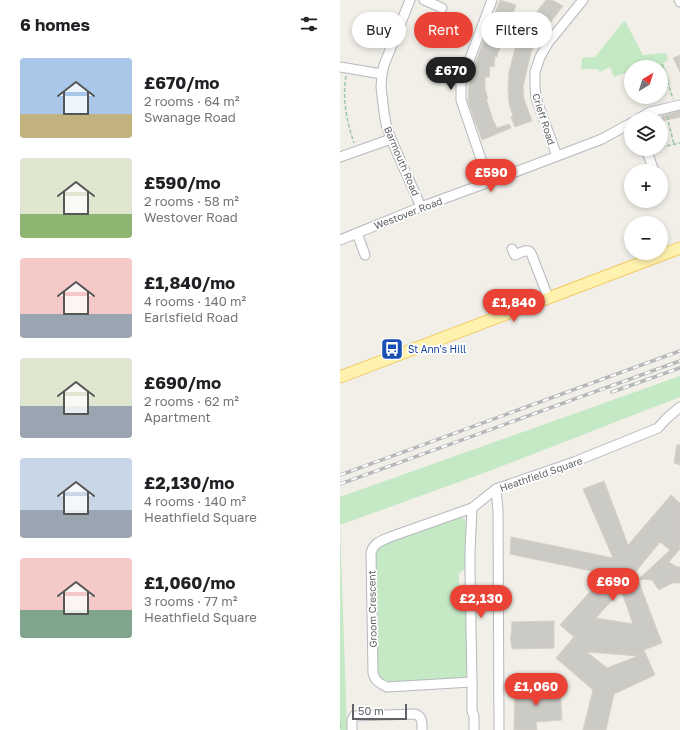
<!DOCTYPE html>
<meta charset="utf-8">
<style>
:root{--surface:#fff;--page:#f2f2f2;--text:#202124;--muted:#757577;--accent:#ea4335}
body{margin:0;font-family:"Golos Text",sans-serif;background:var(--page);color:var(--text);height:100vh;display:flex;flex-direction:column;font-size:15px;white-space:nowrap}
*{box-sizing:border-box;margin:0}
p{font-size:13px;color:var(--muted)}
.icon{flex:none;width:22px;height:22px;fill:none;stroke:currentColor;stroke-width:2;stroke-linecap:round;stroke-linejoin:round}
.map{position:relative;flex:1;overflow:hidden}
.sheet{display:flex;flex-direction:column;background:var(--surface);width:340px}
.sheet>*{flex:none}
.banner{position:absolute;left:12px;top:12px;width:268px;height:36px;display:flex;gap:8px}
.needle{width:26px;rotate:38deg}
.controls{position:absolute;left:284px;top:60px;display:grid;gap:8px}
.controls a{display:grid;place-items:center;width:44px;height:44px;border-radius:50%;background:var(--surface);box-shadow:0 2px 6px #0003;font-size:20px}
.scale{position:absolute;left:12px;bottom:10px;width:55px;box-sizing:border-box;padding-left:4px;border:2px solid #5f6368;border-top:0;font-size:11px;line-height:14px;white-space:nowrap;color:#5f6368;-webkit-text-stroke:3px #fff;paint-order:stroke}
.price{position:absolute;translate:-50% -34px;padding:0 9px;border-radius:14px;background:var(--accent);color:#fff;font-size:13px;line-height:26px;filter:drop-shadow(0 1px 2px #0008)}
.price::after{content:'';position:absolute;left:50%;top:24px;width:12px;height:9px;margin-left:-6px;background:inherit;clip-path:polygon(0 0,100% 0,50% 100%)}
.price.on{background:#222;color:#fff}
ul{padding:0;list-style:none}
li{display:flex;align-items:center;gap:12px;height:100px;padding:0 20px}
li span{display:grid;place-items:center;flex:none;width:112px;height:80px;border-radius:4px;color:#555}
li>.icon{margin-inline-start:auto}
span .icon{width:48px;height:48px;fill:#fffc;stroke-width:1}
li b{font-size:17px}
h2{display:flex;justify-content:space-between;align-items:center;height:48px;padding:0 20px;font-size:17px}
.tag{padding:0 14px;border-radius:18px;background:var(--surface);box-shadow:0 2px 6px #0003;font-size:14px;line-height:36px}
.tag.on{background:var(--accent);color:#fff}
main{display:flex;flex:1;min-height:0}
.map>svg:first-child{display:block}
.green{fill:#c5e8c5}
.building{fill:#cccac5;stroke:#d6d1c6;fill-rule:evenodd}
.lines{fill:none;stroke-linecap:round;stroke-linejoin:round}
.minor-casing{stroke:#b5b8bc;stroke-width:11}
.major-casing{stroke:#f2c960;stroke-width:13}
.path{stroke:#9cc7a9;stroke-width:1.5;stroke-dasharray:4 2;stroke-linecap:butt}
.minor{stroke:#fff;stroke-width:9}
.major{stroke:#fff2af;stroke-width:11}
.rail-casing{stroke:#b6b7b8;stroke-width:3.5}
.rail{stroke:#fff;stroke-width:2;stroke-dasharray:6;stroke-linecap:butt}
.labels{text-anchor:middle;dominant-baseline:central;stroke-width:3.5;stroke-linejoin:round;paint-order:stroke}
.street-label{font-size:10px;fill:#5f6368;stroke:#fff}
.transit-label{font-size:10px;fill:#164399;stroke:#fff;text-anchor:start}
</style>
<main>
<section class="sheet">
<h2>6 homes<svg class="icon" aria-label="filters" viewBox="0 0 24 24"><path d="M4 7h16M4 17h16"/><circle cx="9" cy="7" r="2"/><circle cx="15" cy="17" r="2"/></svg></h2>
<ul>
<li><span style="background:linear-gradient(#a9c7e8 70%,#c2b280 0)"><svg class="icon" aria-label="home" viewBox="0 0 24 24"><path d="M3 11l9-7 9 7M6 9v11h12V9"/></svg></span><div><b>£670/mo</b><p>2 rooms · 64 m²</p><p>Swanage Road</p></div></li>
<li><span style="background:linear-gradient(#dfe7d0 70%,#8fb573 0)"><svg class="icon" aria-label="home" viewBox="0 0 24 24"><path d="M3 11l9-7 9 7M6 9v11h12V9"/></svg></span><div><b>£590/mo</b><p>2 rooms · 58 m²</p><p>Westover Road</p></div></li>
<li><span style="background:linear-gradient(#f6c9c9 70%,#9aa5b1 0)"><svg class="icon" aria-label="home" viewBox="0 0 24 24"><path d="M3 11l9-7 9 7M6 9v11h12V9"/></svg></span><div><b>£1,840/mo</b><p>4 rooms · 140 m²</p><p>Earlsfield Road</p></div></li>
<li><span style="background:linear-gradient(#dfe7d0 60%,#9aa5b1 0)"><svg class="icon" aria-label="home" viewBox="0 0 24 24"><path d="M3 11l9-7 9 7M6 9v11h12V9"/></svg></span><div><b>£690/mo</b><p>2 rooms · 62 m²</p><p>Apartment</p></div></li>
<li><span style="background:linear-gradient(#c9d6e8 65%,#9aa5b1 0)"><svg class="icon" aria-label="home" viewBox="0 0 24 24"><path d="M3 11l9-7 9 7M6 9v11h12V9"/></svg></span><div><b>£2,130/mo</b><p>4 rooms · 140 m²</p><p>Heathfield Square</p></div></li>
<li><span style="background:linear-gradient(#f6c9c9 65%,#7fa58c 0)"><svg class="icon" aria-label="home" viewBox="0 0 24 24"><path d="M3 11l9-7 9 7M6 9v11h12V9"/></svg></span><div><b>£1,060/mo</b><p>3 rooms · 77 m²</p><p>Heathfield Square</p></div></li>
</ul>
</section>
<div class="map">
<svg width="340" height="730" viewBox="0 0 340 730">
<rect width="100%" height="100%" fill="#f1efe8"/>
<g class="green">
<polygon points="285,21 303,55 326,53 328,60 323,63 330,81 326,83 320,66 316,67 291,67 291,71 274,77 270,67 259,72 258,69 241,69 242,58 255,57 283,22"/>
<polygon points="340,376 340,397 152,470 0,525 7,730 0,730 0,497"/>
<polygon points="120,517 125,519 126,525 127,568 119,573 119,589 127,592 128,674 121,681 50,682 43,679 38,674 37,665 35,549 41,544"/>
</g>
<g class="building">
<polygon points="160,0 176,5 163,40 162,40 159,51 158,51 157,57 155,56 154,67 150,66 149,77 145,77 145,89 148,99 146,99 153,120 157,128 169,124 171,128 142,140 128,102 129,84 131,74"/>
<polygon points="206,0 212,0 223,6 197,40 191,52 183,87 184,99 192,121 175,127 171,117 173,116 169,103 168,88 169,72 176,45 184,28"/>
<polygon points="340,55 340,72 333,58"/>
<polygon points="340,111 340,117 322,121 321,116"/>
<polygon points="337,445 340,445 340,465 334,463"/>
<path d="M264,481l24,64 43,-50 9,8v46l-11,13 6,4 5,1v16h-8l-13,7 -7,-10 -13,-1 31,-29 -10,-8 -31,38 5,4 4,-4 24,63 -18,7 11,25 -41,19 -8,36h-23l10,-40 -37,-32 18,-21 -14,-12 46,-51 -96,-20 1,-17 102,21 -30,-69zM281,590l12,34 -37,-6zM247,652l51,4 -31,12z"/>
<polygon points="214,621 214,648 172,649 170,636 171,636 172,622"/>
<polygon points="175,687 220,688 222,720 196,722 197,730 174,730"/>
</g>
<g class="lines">
<g class="minor-casing">
<g id="minor">
<polyline points="70,0 44,65 42,74 41,87 44,112 46,124 51,139 81,207"/>
<polyline points="84,0 102,8"/>
<polyline points="339,0 340,2"/>
<polyline points="0,67 42,74"/>
<polyline points="298,119 310,112 340,105"/>
<polyline points="306,149 314,171"/>
<polyline points="217,156 196,98 195,86 195,72 200,57 208,43 243,0"/>
<polyline points="0,157 51,139"/>
<polyline points="149,182 142,162 121,100 121,84 126,69 152,0"/>
<polyline points="17,233 25,255"/>
<polyline points="0,240 81,207 149,182 262,139 291,123"/>
<path d="M172,249l3,6c5,-2 12,-7 16,-2l17,44"/>
<polyline points="156,489 158,510 159,730"/>
<polyline points="132,508 130,551 130,571 132,682 132,711 134,716 134,730"/>
<path d="M132,682l-85,5c-8,-4 -12,-6 -14,-14l-2,-120c2,-10 10,-12 19,-16l82,-29 24,-19 78,-27 84,-34 8,-9 14,-12"/>
<path d="M12,730v-10l2,-4 61,-2c8,3 7,9 7,16"/>
</g>
</g>
<g class="major-casing">
<polyline id="major" points="0,377 340,248"/>
</g>
<g class="path">
<polyline points="322,64 333,99"/>
<path d="M6,76c-4,23 1,46 8,67"/>
<polyline points="327,116 334,144"/>
<polyline points="321,147 340,143"/>
<polyline points="0,724 0,730"/>
</g>
<use href="#minor" class="minor"/>
<use href="#major" class="major"/>
<g class="rail-casing">
<g id="rail">
<polyline points="272,392 340,368"/>
<polyline points="0,475 340,351"/>
<polyline points="0,484 340,361"/>
</g>
</g>
<use href="#rail" class="rail"/>
</g>
<defs>
<g id="bus-square" transform="scale(1.15)"><rect x="-9" y="-9" width="18" height="18" rx="4" fill="#1a4fb4" stroke="#fff"/><path d="M-5-6H5V4H4V6H2V4H-2V6H-4V4H-5ZM-3.5-4V0h7V-4ZM-3.5 1.2v1.5H-2V1.2ZM2 1.2v1.5H3.5V1.2Z" fill="#fff"/></g>
</defs>
<g fill-rule="evenodd">
<use href="#bus-square" x="52" y="349"/>
</g>
<g class="labels">
<g class="street-label">
<text transform="translate(204 119) rotate(72)">Crieff Road</text>
<text transform="translate(62 161) rotate(67)">Barmouth Road</text>
<text transform="translate(68 213) rotate(-21)">Westover Road</text>
<text transform="translate(201 474) rotate(-19)">Heathfield Square</text>
<text transform="translate(32 609) rotate(-91)">Groom Crescent</text>
</g>
<g class="transit-label">
<text x="68" y="349">St Ann's Hill</text>
</g>
</g>
</svg>
<div class="controls">
<a><svg class="needle" viewBox="-14 -14 28 28"><path d="M0-13l5 13h-10z" fill="#e53935"/><path d="M0 13l5-13h-10z" fill="#757577"/></svg></a>
<a><svg class="icon" aria-label="layers" viewBox="0 0 24 24"><path d="M12 4l9 5-9 5-9-5zM3 14l9 5 9-5"/></svg></a>
<a>+</a>
<a>−</a>
</div>
<div class="scale">50 m</div>
<b class="price on" style="left:111px;top:91px">£670</b>
<b class="price" style="left:151px;top:193px">£590</b>
<b class="price" style="left:174px;top:323px">£1,840</b>
<b class="price" style="left:273px;top:602px">£690</b>
<b class="price" style="left:141px;top:619px">£2,130</b>
<b class="price" style="left:196px;top:707px">£1,060</b>
<div class="banner">
<a class="tag">Buy</a>
<a class="tag on">Rent</a>
<a class="tag">Filters</a>
</div>
</div>
</main>
